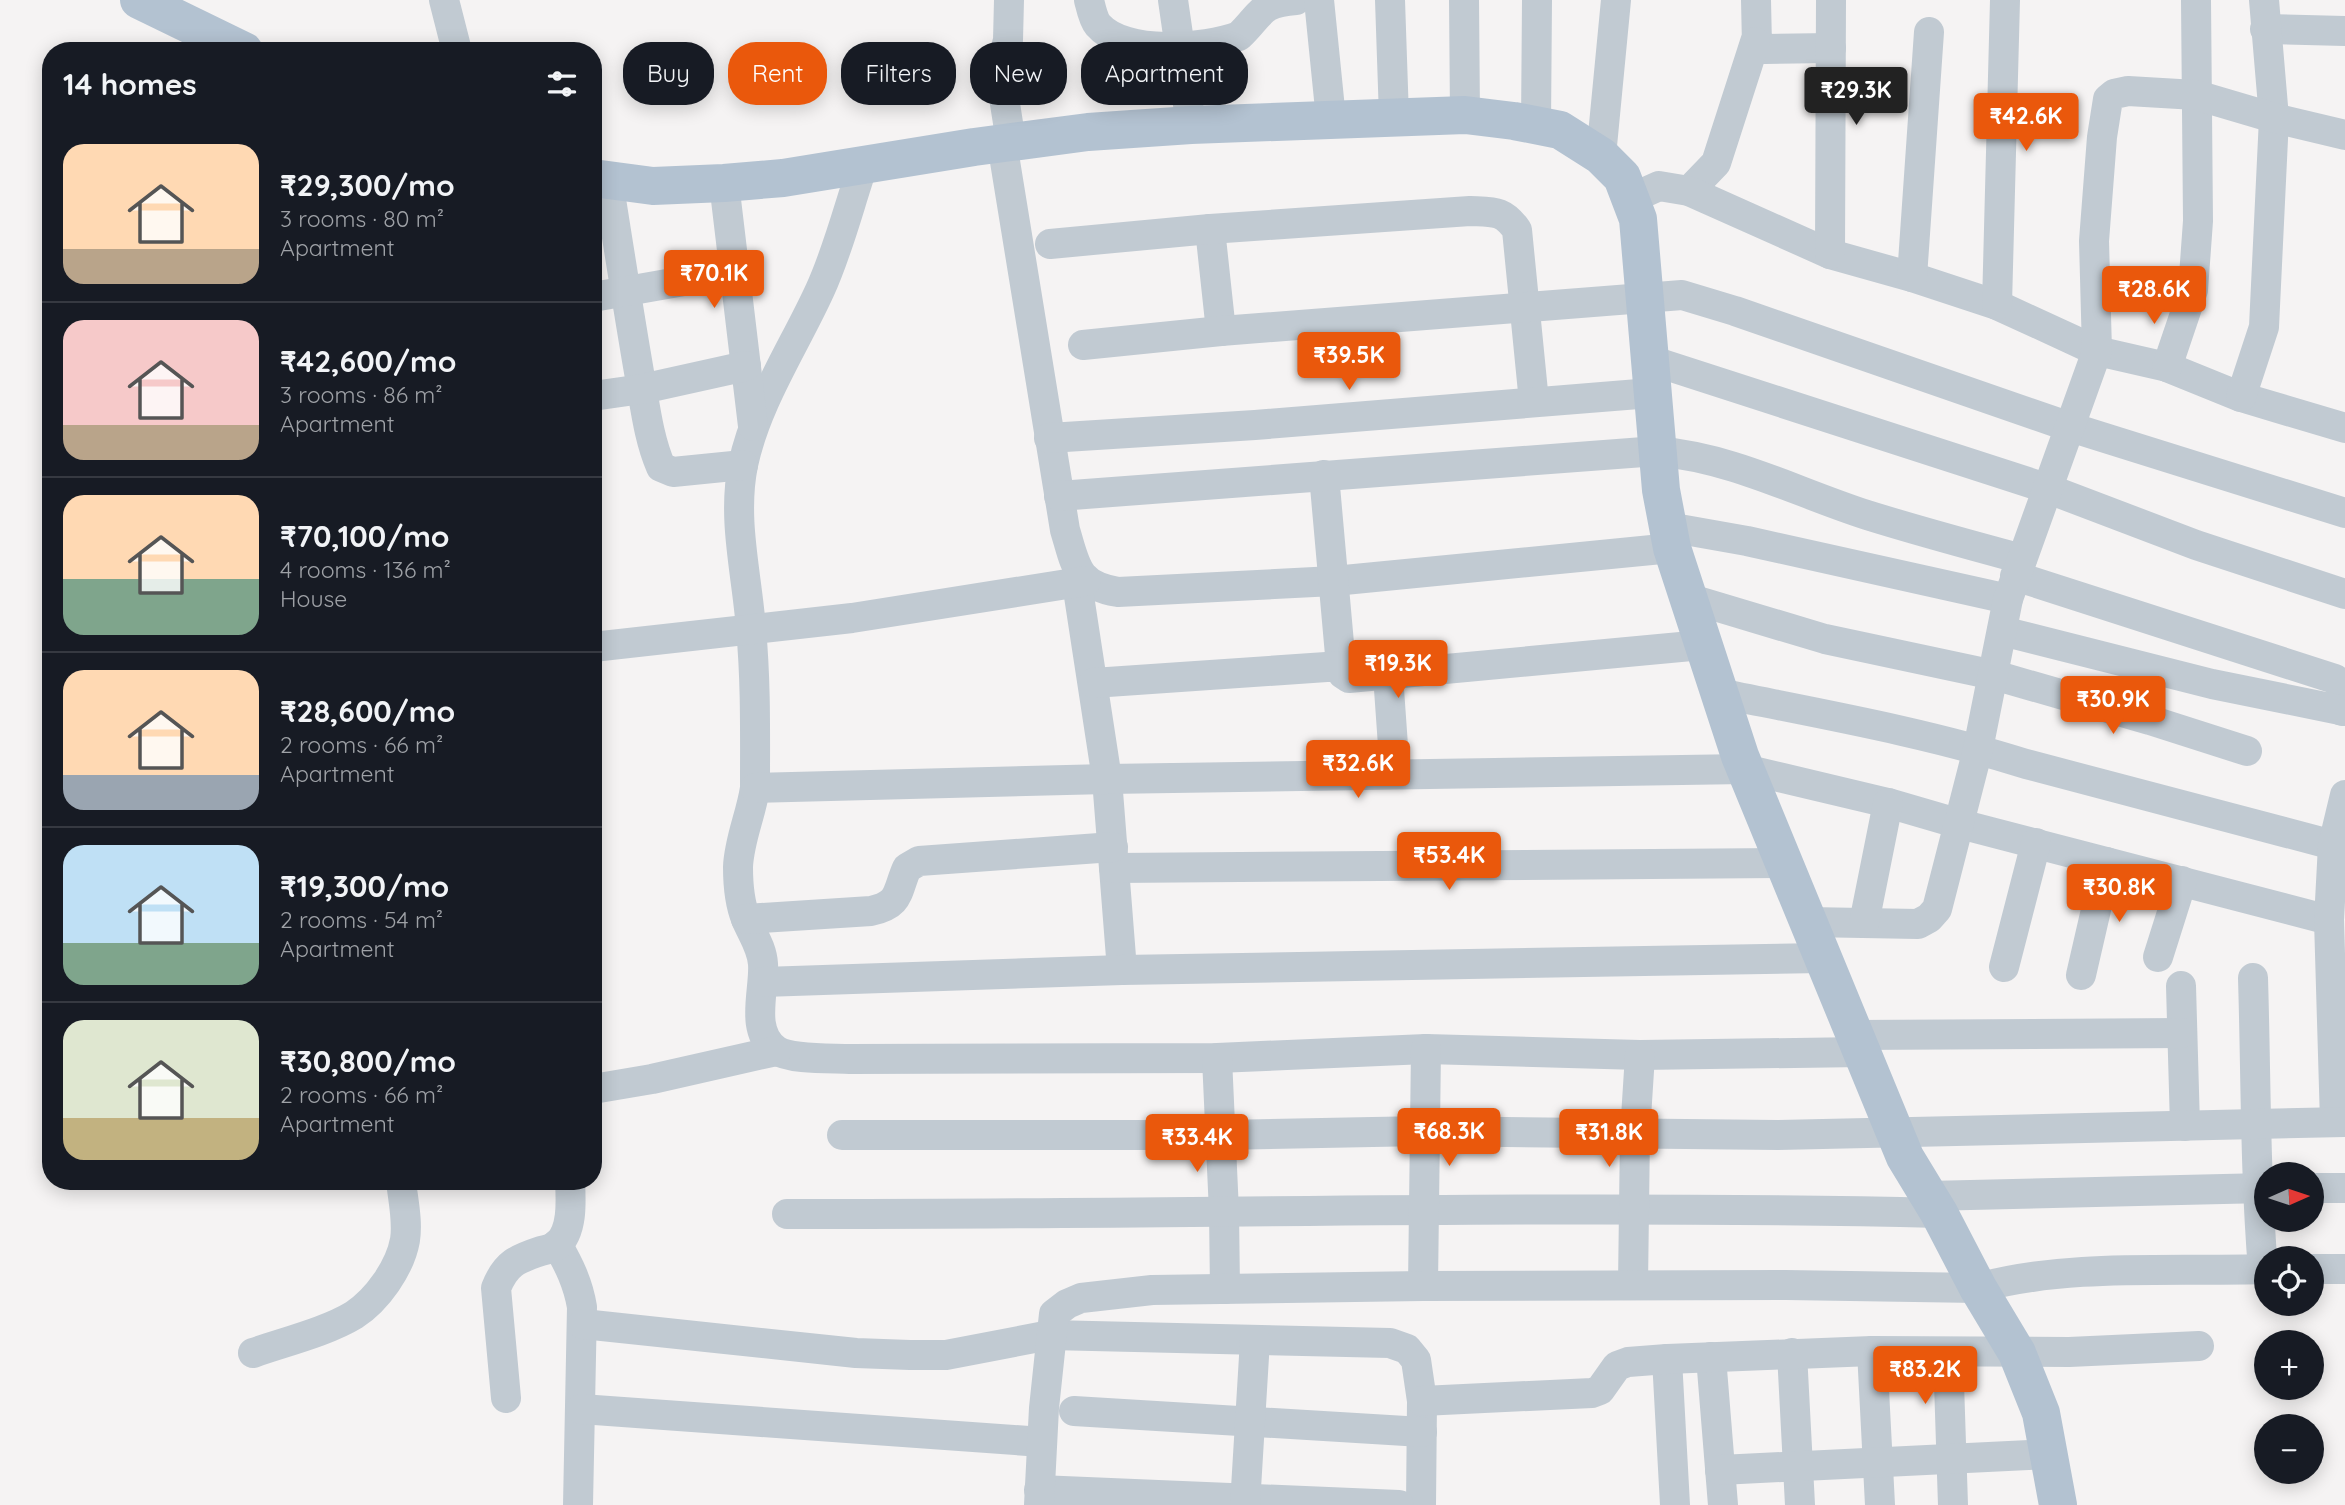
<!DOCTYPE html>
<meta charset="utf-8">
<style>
:root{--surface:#171b24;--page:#20242c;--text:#f1f3f6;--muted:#9ea1a6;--line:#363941;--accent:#ea580c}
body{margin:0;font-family:Quicksand,sans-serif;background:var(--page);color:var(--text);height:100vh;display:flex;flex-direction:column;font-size:26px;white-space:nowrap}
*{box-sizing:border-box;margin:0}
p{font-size:23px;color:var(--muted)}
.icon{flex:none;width:38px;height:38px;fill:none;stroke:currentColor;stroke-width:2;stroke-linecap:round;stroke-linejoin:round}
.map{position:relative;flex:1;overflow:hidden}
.panel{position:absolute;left:42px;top:42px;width:560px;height:1148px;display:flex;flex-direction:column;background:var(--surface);border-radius:28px;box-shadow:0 4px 18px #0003}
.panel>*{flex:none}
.hud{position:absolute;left:623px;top:42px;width:665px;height:63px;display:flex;gap:14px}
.needle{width:46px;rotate:87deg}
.fabs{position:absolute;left:2254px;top:1162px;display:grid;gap:14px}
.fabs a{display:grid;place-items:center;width:70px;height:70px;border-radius:50%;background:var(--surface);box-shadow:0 4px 18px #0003;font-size:35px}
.price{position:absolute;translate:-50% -60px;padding:0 16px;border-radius:7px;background:var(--accent);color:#fff;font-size:23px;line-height:46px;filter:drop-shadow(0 2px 4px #0008)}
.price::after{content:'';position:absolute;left:50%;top:42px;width:21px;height:16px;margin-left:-10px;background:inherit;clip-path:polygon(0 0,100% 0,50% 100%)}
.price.selected{background:#222;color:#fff}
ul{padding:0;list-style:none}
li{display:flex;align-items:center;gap:21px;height:175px;padding:0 21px}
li+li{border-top:2px solid var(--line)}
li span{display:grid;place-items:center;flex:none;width:196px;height:140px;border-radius:21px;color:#555}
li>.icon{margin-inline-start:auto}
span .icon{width:84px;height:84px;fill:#fffc;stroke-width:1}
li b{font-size:30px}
h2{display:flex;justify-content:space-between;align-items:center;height:84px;padding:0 21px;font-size:30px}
.tag{padding:0 24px;border-radius:28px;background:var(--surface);box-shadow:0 4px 18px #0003;font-size:24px;line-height:63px}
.tag.selected{background:var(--accent);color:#fff}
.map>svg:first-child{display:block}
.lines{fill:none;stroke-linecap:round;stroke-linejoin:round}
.minor{stroke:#c1cad2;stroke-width:30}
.major{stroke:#b3c2d1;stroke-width:38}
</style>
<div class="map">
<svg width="2345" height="1505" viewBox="0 0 2345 1505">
<rect width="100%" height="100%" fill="#f5f3f3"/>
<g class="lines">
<g class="minor">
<polyline points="444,0 457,51"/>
<polyline points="1009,0 1008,40 1000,72 1011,142"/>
<path d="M1089,0c2,8 4,19 9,25 27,31 107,24 141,11 24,-23 20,-33 57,-36"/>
<polyline points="1173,0 1191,125"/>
<polyline points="1319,0 1331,119"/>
<polyline points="1390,0 1394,117"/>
<polyline points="1464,0 1465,115"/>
<polyline points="1756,0 1757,45 1765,49 1831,48"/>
<polyline points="2265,29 2345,31"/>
<polyline points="1536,125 1537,0"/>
<path d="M1002,143l63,387c11,36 11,55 53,62l216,-11 338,-33"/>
<polyline points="1601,156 1616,0"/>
<path d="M863,165c-14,41 -25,86 -43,125 -26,57 -64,113 -77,175 -11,55 4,109 8,164 5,53 4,106 4,159 -4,27 -16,52 -17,79 0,18 1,35 8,52 6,15 16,28 17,45 2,26 -14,67 13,86 14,10 56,8 74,9l367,-1 209,-9 214,6 222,-3"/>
<path d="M608,180c10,64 20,128 31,192 6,32 9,65 22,95l12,5 70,-7"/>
<polyline points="724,183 753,426"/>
<polyline points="1689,191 1716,163 1755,42"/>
<polyline points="1630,199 1659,186 1689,191 1830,254 1912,277 1997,305 2097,351 2167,367 2241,397 2345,428"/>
<polyline points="1210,229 1221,331"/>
<path d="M1050,244l160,-15 260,-18c24,1 33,-1 47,19l17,172"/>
<polyline points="1830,254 1831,0"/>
<polyline points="1912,277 1929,32"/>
<polyline points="593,297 735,272"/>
<polyline points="1997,305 2005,0"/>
<polyline points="1083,345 1221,331 1682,295 1735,311 2070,427 2345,513"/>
<polyline points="1650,360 2046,488 2196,545 2345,594"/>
<polyline points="2167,367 2193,290 2198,221 2196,0"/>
<polyline points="593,396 642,389 746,366"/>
<polyline points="2241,397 2264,327 2274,118 2264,0"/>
<polyline points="1049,438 1255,425 1651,393"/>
<polyline points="1324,475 1341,666"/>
<path d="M1059,496l598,-45c79,8 136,40 210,64 51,16 103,30 155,44"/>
<polyline points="1668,527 1747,541 2008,599"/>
<path d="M2015,576l320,103c10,9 7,20 7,32"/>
<polyline points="1077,583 1107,779 1122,970"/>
<polyline points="1688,598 1825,639 1994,675 2150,720 2247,751"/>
<polyline points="2002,631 2212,684 2345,711"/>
<polyline points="593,647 852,618 1086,581"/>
<polyline points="1388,675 1395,774"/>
<polyline points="1093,683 1341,666 1343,674 1349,678 1702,645"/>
<path d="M1718,693c103,21 207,39 308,71l307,81"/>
<polyline points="755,788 1107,779 1745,769 1888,803 1960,824 2329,920"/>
<polyline points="1114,868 1783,863"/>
<path d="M746,919l125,-8c30,-7 25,-18 36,-43l12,-7 194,-14"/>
<polyline points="1808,922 1918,924 1929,918 1937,909 1978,749 2008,599 2097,351 2094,241 2102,137 2108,99 2114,94 2128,91 2196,95 2274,118 2345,135"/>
<polyline points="1864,923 1888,803"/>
<polyline points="2158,957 2182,881"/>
<polyline points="2004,967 2036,843"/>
<polyline points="2081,975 2107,862"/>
<path d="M2253,978c3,97 2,195 10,292"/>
<polyline points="763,982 1122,970 1822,958"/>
<polyline points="2181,986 2185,1126"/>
<polyline points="1854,1035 2182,1033"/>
<polyline points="1217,1058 1224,1212 1225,1289"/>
<polyline points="593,1089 652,1079 776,1051"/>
<polyline points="2335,1122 2329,920 2333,845 2345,795"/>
<polyline points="842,1135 1221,1135 1424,1131 1778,1135 2345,1122"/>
<polyline points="2312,1188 2345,1188"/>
<polyline points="1928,1196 2266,1188"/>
<path d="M787,1214c384,1 768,-10 1152,-1"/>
<path d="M557,1244c12,21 21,39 25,63l-4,198"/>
<polyline points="2312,1269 2345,1269"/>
<polyline points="1633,1285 1635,1133 1640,1055"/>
<polyline points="1423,1286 1426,1049"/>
<polyline points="583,1324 856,1353 910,1355 946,1355 1050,1335 1390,1343 1407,1349 1416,1360 1422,1401 1421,1505"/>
<polyline points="1872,1351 1880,1505"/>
<polyline points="1948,1352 1953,1505"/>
<path d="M253,1353c31,-11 73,-21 101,-38 23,-15 46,-47 51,-75 3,-19 -2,-40 -4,-59"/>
<polyline points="1792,1353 1800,1505"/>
<polyline points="1711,1357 1723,1505"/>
<polyline points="1667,1359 1675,1505"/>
<path d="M506,1398l-10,-110c10,-25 21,-29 45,-37 5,-1 12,-3 16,-6 16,-14 14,-44 13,-64"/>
<polyline points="1422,1401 1592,1393 1600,1390 1617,1366 1628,1362 1667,1359 1872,1351 2069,1352 2199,1346"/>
<polyline points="581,1409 1042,1442"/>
<polyline points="1074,1411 1422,1432"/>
<polyline points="1720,1470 2049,1454"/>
<polyline points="1039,1490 1399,1505"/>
<path d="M1039,1505l5,-97 10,-94 13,-10 14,-6 71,-8 271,-4 363,-1 192,3c90,-25 195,-16 288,-19"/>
<polyline points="1245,1505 1255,1340"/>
</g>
<g class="major">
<polyline points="139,0 244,51"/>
<polyline points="593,178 653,186 724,183 783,178 974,147 1088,132 1191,125 1465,115 1514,121 1560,130 1601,156 1622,177 1638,219 1661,490 1672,548 1740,756 1905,1157 1939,1213 1978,1288 2017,1353 2041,1413 2058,1505"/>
</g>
</g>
</svg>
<div class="fabs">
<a><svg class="needle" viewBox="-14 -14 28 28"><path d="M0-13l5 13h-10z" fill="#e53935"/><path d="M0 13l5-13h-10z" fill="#9ea1a6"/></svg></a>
<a><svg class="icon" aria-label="locate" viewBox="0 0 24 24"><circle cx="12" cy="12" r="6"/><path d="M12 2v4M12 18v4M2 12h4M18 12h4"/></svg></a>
<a>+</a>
<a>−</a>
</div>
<b class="price selected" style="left:1856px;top:127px">₹29.3K</b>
<b class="price" style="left:2026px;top:153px">₹42.6K</b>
<b class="price" style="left:714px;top:310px">₹70.1K</b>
<b class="price" style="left:2154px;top:326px">₹28.6K</b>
<b class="price" style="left:1349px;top:392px">₹39.5K</b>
<b class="price" style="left:1398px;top:700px">₹19.3K</b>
<b class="price" style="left:2113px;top:736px">₹30.9K</b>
<b class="price" style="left:1358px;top:800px">₹32.6K</b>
<b class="price" style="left:1449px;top:892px">₹53.4K</b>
<b class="price" style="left:2119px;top:924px">₹30.8K</b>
<b class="price" style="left:1449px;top:1168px">₹68.3K</b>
<b class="price" style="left:1609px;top:1169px">₹31.8K</b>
<b class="price" style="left:1197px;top:1174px">₹33.4K</b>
<b class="price" style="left:1925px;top:1406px">₹83.2K</b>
<div class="hud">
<a class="tag">Buy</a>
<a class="tag selected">Rent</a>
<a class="tag">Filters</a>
<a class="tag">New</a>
<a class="tag">Apartment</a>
</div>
<section class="panel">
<h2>14 homes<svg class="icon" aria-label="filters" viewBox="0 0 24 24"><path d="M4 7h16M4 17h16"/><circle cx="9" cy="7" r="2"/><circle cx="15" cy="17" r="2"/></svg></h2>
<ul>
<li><span style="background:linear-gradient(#ffd9b3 75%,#b9a48a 0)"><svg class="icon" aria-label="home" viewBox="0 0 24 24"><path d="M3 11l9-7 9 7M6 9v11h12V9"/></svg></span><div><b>₹29,300/mo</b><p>3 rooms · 80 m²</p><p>Apartment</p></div></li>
<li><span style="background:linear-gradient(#f6c9c9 75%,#b9a48a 0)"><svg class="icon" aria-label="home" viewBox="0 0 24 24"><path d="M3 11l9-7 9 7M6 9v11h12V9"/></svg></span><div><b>₹42,600/mo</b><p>3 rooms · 86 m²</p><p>Apartment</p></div></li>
<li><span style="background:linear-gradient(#ffd9b3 60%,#7fa58c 0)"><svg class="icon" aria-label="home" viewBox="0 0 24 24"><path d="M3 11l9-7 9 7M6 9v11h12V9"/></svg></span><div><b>₹70,100/mo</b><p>4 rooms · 136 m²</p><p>House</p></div></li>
<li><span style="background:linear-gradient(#ffd9b3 75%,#9aa5b1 0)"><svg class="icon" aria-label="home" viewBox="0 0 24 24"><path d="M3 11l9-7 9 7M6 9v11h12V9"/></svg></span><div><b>₹28,600/mo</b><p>2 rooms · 66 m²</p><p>Apartment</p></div></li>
<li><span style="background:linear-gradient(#bfe0f5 70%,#7fa58c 0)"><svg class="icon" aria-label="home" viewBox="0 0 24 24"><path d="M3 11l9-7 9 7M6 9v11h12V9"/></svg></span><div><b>₹19,300/mo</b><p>2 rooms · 54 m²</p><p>Apartment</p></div></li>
<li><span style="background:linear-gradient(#dfe7d0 70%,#c2b280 0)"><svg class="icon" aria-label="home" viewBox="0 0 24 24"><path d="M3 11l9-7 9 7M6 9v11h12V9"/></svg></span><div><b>₹30,800/mo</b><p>2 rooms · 66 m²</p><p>Apartment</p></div></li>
</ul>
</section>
</div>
